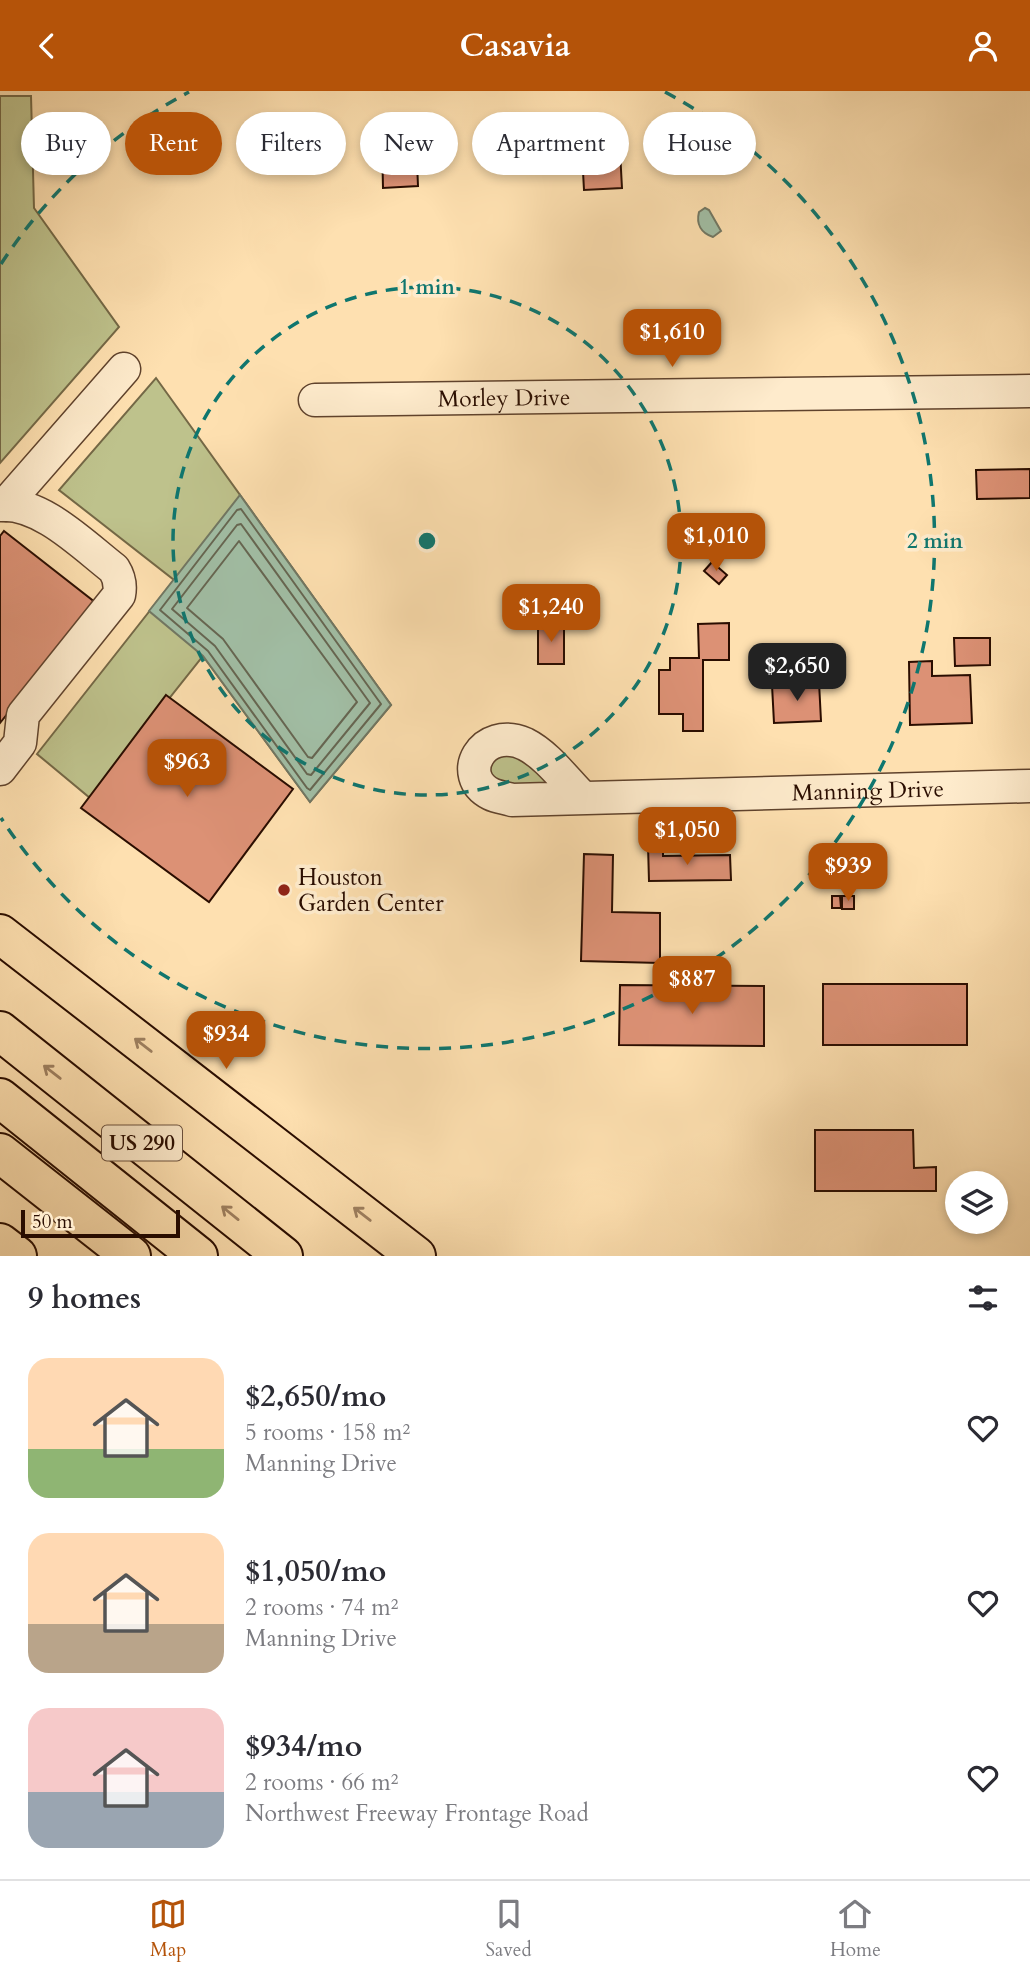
<!DOCTYPE html>
<meta charset="utf-8">
<style>
:root{--surface:#fff;--page:#f7f7f7;--text:#2b2b33;--muted:#7c7c81;--line:#e1e1e2;--accent:#b45309}
body{margin:0;font-family:Cardo,serif;background:var(--page);color:var(--text);height:100vh;display:flex;flex-direction:column;font-size:26px;white-space:nowrap}
*{box-sizing:border-box;margin:0}
p{font-size:23px;color:var(--muted)}
.icon{flex:none;width:38px;height:38px;fill:none;stroke:currentColor;stroke-width:2;stroke-linecap:round;stroke-linejoin:round}
.map{position:relative;height:1165px;overflow:hidden}
.side{display:flex;flex-direction:column;background:var(--surface);flex:1}
.side>*{flex:none}
.banner{position:absolute;left:21px;top:21px;width:989px;height:63px;display:flex;gap:14px}
.fabs{position:absolute;left:945px;top:1080px;display:grid;gap:14px}
.fabs a{display:grid;place-items:center;width:63px;height:63px;border-radius:50%;background:var(--surface);box-shadow:0 4px 10px #0003;font-size:35px}
.scale{position:absolute;left:21px;bottom:18px;width:159px;box-sizing:border-box;padding-left:7px;border:4px solid #2a0d00;border-top:0;font-size:19px;line-height:24px;white-space:nowrap;color:#2a0d00;-webkit-text-stroke:5px #feebcc;paint-order:stroke}
.price{position:absolute;translate:-50% -60px;padding:0 16px;border-radius:14px;background:var(--accent);color:#fff;font-size:23px;line-height:46px;filter:drop-shadow(0 2px 4px #0008)}
.price::after{content:'';position:absolute;left:50%;top:42px;width:21px;height:16px;margin-left:-10px;background:inherit;clip-path:polygon(0 0,100% 0,50% 100%)}
.price.current{background:#222;color:#fff}
ul{padding:0;list-style:none}
li{display:flex;align-items:center;gap:21px;height:175px;padding:0 28px}
li span{display:grid;place-items:center;flex:none;width:196px;height:140px;border-radius:21px;color:#555}
li>.icon{margin-inline-start:auto}
span .icon{width:84px;height:84px;fill:#fffc;stroke-width:1}
li b{font-size:30px}
h2{display:flex;justify-content:space-between;align-items:center;height:84px;padding:0 28px;font-size:30px}
.tag{padding:0 24px;border-radius:32px;background:var(--surface);box-shadow:0 4px 10px #0003;font-size:24px;line-height:63px}
.tag.current{background:var(--accent);color:#fff}
header{display:flex;justify-content:space-between;align-items:center;height:91px;padding:0 28px;background:var(--accent);color:#fff;font-size:32px;font-weight:700}
.tabs{display:flex;justify-content:space-around;align-items:center;height:98px;border-top:2px solid var(--line);background:var(--surface);font-size:19px;color:var(--muted)}
.tabs a{display:grid;justify-items:center;gap:4px}
.tabs .current{color:var(--accent)}
.map>svg:first-child{display:block}
.green{fill:#bec28c;stroke:#746846;stroke-width:2}
.water{fill:#a1bea5;stroke:#717763;stroke-width:2}
.lines{fill:none;stroke-linecap:round;stroke-linejoin:round}
.shore{stroke:#666652;stroke-width:2}
.building{fill:#dc9175;stroke:#2a0d00;stroke-width:2}
.minor-casing{stroke:#5f422c;stroke-width:35}
.major-casing{stroke:#2a0d00;stroke-width:42}
.highway-casing{stroke:#2a0d00;stroke-width:42}
.minor{stroke:#feebcc;stroke-width:32}
.major{stroke:#fee0b0;stroke-width:38}
.highway{stroke:#fee0b0;stroke-width:38}
.oneway{stroke:#9f8161}
.ring{fill:none;stroke:#0f766e;stroke-width:3.5;stroke-dasharray:12 9}
.poi-dot{fill:#8f2418;stroke:#feebcc;stroke-width:2.5}
.labels{text-anchor:middle;dominant-baseline:central;stroke-width:7;stroke-linejoin:round;paint-order:stroke}
.shield{fill:#feebcc;stroke:#6a503d;stroke-width:2}
.shield-label{font-size:21px;font-weight:bold;fill:#2a0d00}
.street-label{font-size:23px;fill:#2a0d00;stroke:#feebcc}
.poi-label{font-size:23px;fill:#2a0d00;stroke:#feebcc;text-anchor:start}
.centre{fill:#0f766e;stroke:#feebcc;stroke-width:3.5}
.ring-label{font-size:21px;text-anchor:middle;font-weight:bold;fill:#0f766e;stroke:#feebcc;stroke-width:7;stroke-linejoin:round;paint-order:stroke}
</style>
<header><svg class="icon" aria-label="back" viewBox="0 0 24 24"><path d="M15 5l-7 7 7 7"/></svg>Casavia<svg class="icon" aria-label="person" viewBox="0 0 24 24"><circle cx="12" cy="8" r="4"/><path d="M4 21q1-7 8-7t8 7"/></svg></header>
<div class="map">
<svg width="1030" height="1165" viewBox="0 0 1030 1165">
<rect width="100%" height="100%" fill="#fee0b0"/>
<filter id="stains"><feTurbulence type="fractalNoise" baseFrequency=".00286" numOctaves="4"/><feColorMatrix values="0 0 0 0 .2 0 0 0 0 .09 0 0 0 0 .02 0 0 0 .5 -.17"/></filter>
<radialGradient id="worn" r=".72"><stop offset=".6" stop-color="#630" stop-opacity="0"/><stop offset="1" stop-color="#630" stop-opacity=".3"/></radialGradient>
<g class="green">
<polygon points="0,5 31,5 34,117 119,236 0,372"/>
<polygon points="156,287 391,614 310,711 203,565 90,707 37,663 174,489 59,399"/>
<polygon points="492,661 520,662 551,695 513,699 485,684"/>
</g>
<g class="water">
<path d="M705,117l4,2 12,21 -8,6c-12,-4 -17,-13 -14,-25z"/>
<polygon points="240,404 391,614 310,711 203,565 149,520"/>
</g>
<g class="lines">
<g class="shore">
<polygon points="241,418 381,613 310,699 307,697 208,560 160,519 237,419"/>
<polygon points="241,433 370,612 311,684 307,683 215,555 172,518 237,434"/>
<polygon points="239,450 357,611 312,667 308,666 223,548 187,517"/>
</g>
</g>
<g class="building">
<polygon points="619,42 622,97 584,99 581,44"/>
<polygon points="416,47 418,95 383,97 382,49"/>
<polygon points="1030,378 1030,407 977,408 976,379"/>
<polygon points="4,440 96,512 0,632 0,445"/>
<polygon points="712,471 727,484 719,493 704,480"/>
<polygon points="729,532 729,569 703,569 703,640 683,640 683,623 659,623 659,579 670,579 670,567 699,567 698,533"/>
<rect x="538" y="533" width="26" height="40"/>
<polygon points="954,547 990,547 990,574 955,575"/>
<polygon points="932,570 932,585 970,584 972,632 910,634 909,571"/>
<polygon points="819,591 821,630 774,632 772,594"/>
<polygon points="166,604 293,698 209,811 81,717"/>
<polygon points="648,754 663,754 663,765 730,764 731,789 649,790"/>
<polygon points="584,763 613,764 612,821 660,822 660,872 581,870"/>
<polygon points="832,805 840,805 841,817 832,817"/>
<rect x="842" y="805" width="12" height="13"/>
<rect x="823" y="893" width="144" height="61"/>
<polygon points="620,894 764,895 764,955 619,954"/>
<polygon points="815,1039 913,1039 914,1077 936,1076 936,1100 815,1100"/>
</g>
<g class="lines">
<g class="minor-casing">
<g id="minor">
<path id="s1" d="M315,309l715,-9"/>
<path d="M0,414c41,-3 83,40 114,64 5,8 7,16 5,26l-96,120 -3,28 -20,26"/>
<polyline points="5,414 124,278"/>
<path id="s2" d="M582,706c-17,-17 -35,-42 -57,-53 -43,-19 -70,32 -34,50 6,3 15,4 21,6l518,-14"/>
</g>
</g>
<g class="major-casing">
<g id="major">
<polyline points="0,843 416,1165"/>
<polyline points="0,1152 17,1165"/>
</g>
</g>
<g class="highway-casing">
<g id="highway">
<polyline points="0,940 283,1165"/>
<polyline points="0,1007 198,1165"/>
<polyline points="0,1062 131,1165"/>
</g>
</g>
<use href="#minor" class="minor"/>
<use href="#major" class="major"/>
<use href="#highway" class="highway"/>
</g>
<defs><path id="oneway-shaft" d="M-6 0H5M1.5-3L5.5 0L1.5 3" fill="none" stroke-width="1.6" stroke-linecap="round" stroke-linejoin="round" transform="scale(1.75)"/></defs>
<g class="oneway">
<use href="#oneway-shaft" transform="translate(143 954) rotate(-142)"/>
<use href="#oneway-shaft" transform="translate(52 981) rotate(-142)"/>
<use href="#oneway-shaft" transform="translate(230 1122) rotate(-141)"/>
<use href="#oneway-shaft" transform="translate(362 1123) rotate(-142)"/>
</g>
<g class="ring">
<circle cx="427" cy="450" r="254"/>
<path d="M1 173A508 508 0 0 1 189 1M665 1A508 508 0 1 1 1 727"/>
</g>
<circle class="poi-dot" cx="284" cy="799" r="7"/>
<g class="labels">
<rect class="shield" x="102" y="1034.5" width="80" height="35" rx="5"/>
<g class="shield-label">
<text x="142" y="1052">US 290</text>
</g>
<g class="street-label">
<text stroke="none"><textPath href="#s1" startOffset="189">Morley Drive</textPath></text>
<text stroke="none"><textPath href="#s2" startOffset="555">Manning Drive</textPath></text>
</g>
<g class="poi-label">
<text x="298" y="786">Houston<tspan x="298" dy="26">Garden Center</tspan></text>
</g>
</g>
<circle cx="427" cy="450" r="10" class="centre"/>
<g class="ring-label">
<text x="427" y="203">1 min</text>
<text x="935" y="457">2 min</text>
</g>
<rect width="100%" height="100%" filter="url(#stains)"/>
<rect width="100%" height="100%" fill="url(#worn)"/>
</svg>
<div class="fabs">
<a><svg class="icon" aria-label="layers" viewBox="0 0 24 24"><path d="M12 4l9 5-9 5-9-5zM3 14l9 5 9-5"/></svg></a>
</div>
<div class="scale">50 m</div>
<b class="price" style="left:672px;top:278px">$1,610</b>
<b class="price" style="left:716px;top:482px">$1,010</b>
<b class="price" style="left:551px;top:553px">$1,240</b>
<b class="price current" style="left:797px;top:612px">$2,650</b>
<b class="price" style="left:187px;top:708px">$963</b>
<b class="price" style="left:687px;top:776px">$1,050</b>
<b class="price" style="left:848px;top:812px">$939</b>
<b class="price" style="left:692px;top:925px">$887</b>
<b class="price" style="left:226px;top:980px">$934</b>
<div class="banner">
<a class="tag">Buy</a>
<a class="tag current">Rent</a>
<a class="tag">Filters</a>
<a class="tag">New</a>
<a class="tag">Apartment</a>
<a class="tag">House</a>
</div>
</div>
<section class="side">
<h2>9 homes<svg class="icon" aria-label="filters" viewBox="0 0 24 24"><path d="M4 7h16M4 17h16"/><circle cx="9" cy="7" r="2"/><circle cx="15" cy="17" r="2"/></svg></h2>
<ul>
<li><span style="background:linear-gradient(#ffd9b3 65%,#8fb573 0)"><svg class="icon" aria-label="home" viewBox="0 0 24 24"><path d="M3 11l9-7 9 7M6 9v11h12V9"/></svg></span><div><b>$2,650/mo</b><p>5 rooms · 158 m²</p><p>Manning Drive</p></div><svg class="icon" aria-label="heart" viewBox="0 0 24 24"><path d="M12 20l-8-8c-3-5 5-10 8-4 3-6 11-1 8 4z"/></svg></li>
<li><span style="background:linear-gradient(#ffd9b3 65%,#b9a48a 0)"><svg class="icon" aria-label="home" viewBox="0 0 24 24"><path d="M3 11l9-7 9 7M6 9v11h12V9"/></svg></span><div><b>$1,050/mo</b><p>2 rooms · 74 m²</p><p>Manning Drive</p></div><svg class="icon" aria-label="heart" viewBox="0 0 24 24"><path d="M12 20l-8-8c-3-5 5-10 8-4 3-6 11-1 8 4z"/></svg></li>
<li><span style="background:linear-gradient(#f6c9c9 60%,#9aa5b1 0)"><svg class="icon" aria-label="home" viewBox="0 0 24 24"><path d="M3 11l9-7 9 7M6 9v11h12V9"/></svg></span><div><b>$934/mo</b><p>2 rooms · 66 m²</p><p>Northwest Freeway Frontage Road</p></div><svg class="icon" aria-label="heart" viewBox="0 0 24 24"><path d="M12 20l-8-8c-3-5 5-10 8-4 3-6 11-1 8 4z"/></svg></li>
</ul>
</section>
<nav class="tabs">
<a class="current"><svg class="icon" aria-label="map" viewBox="0 0 24 24"><path d="M3 6l6-2 6 2 6-2v14l-6 2-6-2-6 2zM9 4v14M15 6v14"/></svg>Map</a>
<a><svg class="icon" aria-label="saved" viewBox="0 0 24 24"><path d="M7 4h10v16l-5-4-5 4z"/></svg>Saved</a>
<a><svg class="icon" aria-label="home" viewBox="0 0 24 24"><path d="M3 11l9-7 9 7M6 9v11h12V9"/></svg>Home</a>
</nav>
